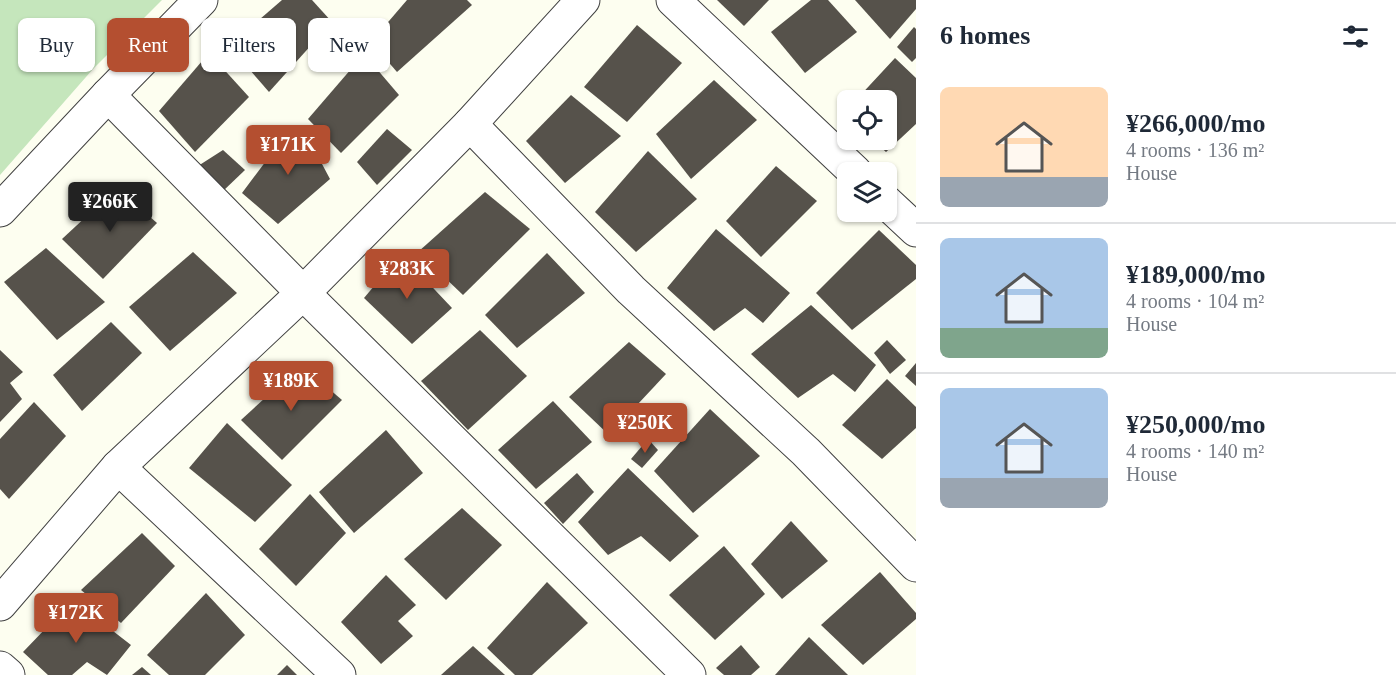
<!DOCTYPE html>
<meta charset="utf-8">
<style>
:root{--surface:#fff;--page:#f2f2f3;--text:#1f2937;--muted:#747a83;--line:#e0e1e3;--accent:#b44f30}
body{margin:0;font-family:Georgia,serif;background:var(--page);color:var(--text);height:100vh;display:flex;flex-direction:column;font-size:22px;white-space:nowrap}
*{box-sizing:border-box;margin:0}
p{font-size:20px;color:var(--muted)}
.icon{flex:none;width:33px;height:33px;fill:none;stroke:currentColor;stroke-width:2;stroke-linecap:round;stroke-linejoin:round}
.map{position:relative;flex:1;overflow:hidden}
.details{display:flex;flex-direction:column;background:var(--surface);width:480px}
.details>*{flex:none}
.hud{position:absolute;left:18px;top:18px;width:570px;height:54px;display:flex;gap:12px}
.controls{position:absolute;left:837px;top:90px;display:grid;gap:12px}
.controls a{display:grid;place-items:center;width:60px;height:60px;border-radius:9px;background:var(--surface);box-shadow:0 2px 4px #0004;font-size:30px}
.price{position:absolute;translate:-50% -51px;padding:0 14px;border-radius:6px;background:var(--accent);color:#fff;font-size:20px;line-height:39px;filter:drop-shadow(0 2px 3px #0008)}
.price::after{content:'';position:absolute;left:50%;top:36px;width:18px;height:14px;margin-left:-9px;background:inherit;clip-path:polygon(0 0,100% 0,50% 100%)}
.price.selected{background:#222;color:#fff}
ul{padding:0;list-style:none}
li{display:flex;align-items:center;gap:18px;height:150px;padding:0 24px}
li+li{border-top:2px solid var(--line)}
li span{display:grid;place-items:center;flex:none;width:168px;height:120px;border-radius:9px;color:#555}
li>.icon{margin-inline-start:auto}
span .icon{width:72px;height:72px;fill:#fffc;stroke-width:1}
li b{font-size:26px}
h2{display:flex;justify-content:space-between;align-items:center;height:72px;padding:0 24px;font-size:26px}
.pill{padding:0 21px;border-radius:9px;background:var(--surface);box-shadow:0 2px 4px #0004;font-size:21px;line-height:54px}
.pill.selected{background:var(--accent);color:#fff}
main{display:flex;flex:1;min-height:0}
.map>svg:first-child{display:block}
.green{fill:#c5e6bc}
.building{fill:#56524b}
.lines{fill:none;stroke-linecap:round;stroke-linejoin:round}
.street-casing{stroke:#414141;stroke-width:35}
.street{stroke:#fff;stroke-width:33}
</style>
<main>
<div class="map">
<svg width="916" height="675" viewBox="0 0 916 675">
<rect width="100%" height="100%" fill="#fdfef0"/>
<polygon class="green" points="0,0 162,0 93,69 0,175"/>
<g class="building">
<polygon points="282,0 312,0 332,22 269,92 229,46"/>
<polygon points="407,0 467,0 472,5 397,72 371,42"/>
<polygon points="717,0 769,0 744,26"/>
<polygon points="811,0 828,0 857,32 805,73 771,32"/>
<polygon points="855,0 916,0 916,9 890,39"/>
<polygon points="344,25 361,40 345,56 328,43"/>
<polygon points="637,25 682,63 627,122 584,87"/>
<polygon points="914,27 916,29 916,58 912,62 897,47"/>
<polygon points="209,53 249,97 195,152 159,111"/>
<polygon points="364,54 399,95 341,153 308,119"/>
<polygon points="895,58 916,78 916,124 886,152 873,140 886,140 886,100 856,100"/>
<polygon points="714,80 757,120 691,179 656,134"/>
<polygon points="571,95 621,136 565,183 526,141"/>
<polygon points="293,125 327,154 322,164 330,179 278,224 242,193"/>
<polygon points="387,129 412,150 377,185 357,162"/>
<polygon points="223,150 245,170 222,192 198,166"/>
<polygon points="648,151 697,199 636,252 595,212"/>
<polygon points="776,166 817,201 761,257 726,221"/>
<polygon points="117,188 157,223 103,279 62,239"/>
<polygon points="485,192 530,229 463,295 418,252"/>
<polygon points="716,229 790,293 763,323 745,308 714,331 667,288"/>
<polygon points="879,230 916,265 916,279 852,330 816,293"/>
<polygon points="46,248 105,302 57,340 4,282"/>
<polygon points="193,252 237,293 170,351 129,307"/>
<polygon points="547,253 585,293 517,348 485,315"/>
<polygon points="401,254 452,308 412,344 364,298"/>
<polygon points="811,305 876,365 855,392 833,374 798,398 751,354"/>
<polygon points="111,322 142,353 82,411 53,375"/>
<polygon points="480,330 527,376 468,430 421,381"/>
<polygon points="887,340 906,360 890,374 874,353"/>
<polygon points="629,342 666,374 609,435 569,397"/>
<polygon points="0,350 23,372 10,383 22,399 0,422"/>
<polygon points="916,363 916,386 905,376"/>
<polygon points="301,365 342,400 282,460 241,420"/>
<polygon points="887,379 916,407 916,428 882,459 842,425"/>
<polygon points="553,401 592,442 536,489 498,450"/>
<polygon points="34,402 66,436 9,499 0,489 0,439"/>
<polygon points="710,409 760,456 693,513 654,471"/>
<polygon points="227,423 292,485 255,522 189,468"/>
<polygon points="386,430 423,473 354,533 319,492"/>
<polygon points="648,439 658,450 642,468 631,459"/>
<polygon points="628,468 699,536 670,562 641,536 608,555 578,522"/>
<polygon points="577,473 594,492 563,524 544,503"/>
<polygon points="310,494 346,533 296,586 259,549"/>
<polygon points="462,508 502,545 446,600 404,559"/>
<polygon points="791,521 828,561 782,599 751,564"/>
<polygon points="142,533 175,566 121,623 81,590"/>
<polygon points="724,546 765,594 715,640 669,595"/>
<polygon points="880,572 916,613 916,619 863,665 821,625"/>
<polygon points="386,575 416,605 398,621 413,636 381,664 341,622"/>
<polygon points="547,582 588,623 532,675 515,675 487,648"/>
<polygon points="206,593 245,635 205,675 169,675 147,655"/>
<polygon points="73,600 131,645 107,675 87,662 72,675 48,675 23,652"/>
<polygon points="809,637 848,675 775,675"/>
<polygon points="741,645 760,667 751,675 724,675 716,668"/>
<polygon points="473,646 505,675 441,675"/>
<polygon points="287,665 297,675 277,675"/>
<polygon points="142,667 151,675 132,675"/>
</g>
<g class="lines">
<g class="street-casing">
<g id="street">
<polyline points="673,0 855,172"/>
<polyline points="108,95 303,293 689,675"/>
<polyline points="470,124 631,290 806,452 916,565"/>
<polyline points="886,202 916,230"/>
<polyline points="0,210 108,95 201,0"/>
<polyline points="118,467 339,675"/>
<polyline points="0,604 118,467 303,293 470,124 583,0"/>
<polyline points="0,668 8,675"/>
</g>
</g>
<use href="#street" class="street"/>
</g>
</svg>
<div class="controls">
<a><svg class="icon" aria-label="locate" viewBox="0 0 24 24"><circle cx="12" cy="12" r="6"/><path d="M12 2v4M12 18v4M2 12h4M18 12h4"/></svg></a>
<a><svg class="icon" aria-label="layers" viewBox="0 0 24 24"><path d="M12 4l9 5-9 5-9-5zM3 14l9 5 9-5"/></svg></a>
</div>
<b class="price" style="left:288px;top:176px">¥171K</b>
<b class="price selected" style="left:110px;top:233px">¥266K</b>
<b class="price" style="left:407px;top:300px">¥283K</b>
<b class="price" style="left:291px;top:412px">¥189K</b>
<b class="price" style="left:645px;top:454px">¥250K</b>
<b class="price" style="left:76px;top:644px">¥172K</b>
<div class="hud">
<a class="pill">Buy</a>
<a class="pill selected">Rent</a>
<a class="pill">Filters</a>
<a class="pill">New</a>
</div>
</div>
<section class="details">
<h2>6 homes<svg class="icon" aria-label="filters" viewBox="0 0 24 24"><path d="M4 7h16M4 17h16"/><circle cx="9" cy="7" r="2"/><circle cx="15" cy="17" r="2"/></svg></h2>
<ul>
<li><span style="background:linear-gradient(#ffd9b3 75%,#9aa5b1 0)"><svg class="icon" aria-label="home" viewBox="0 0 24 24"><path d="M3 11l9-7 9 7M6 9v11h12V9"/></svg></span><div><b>¥266,000/mo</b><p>4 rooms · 136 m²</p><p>House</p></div></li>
<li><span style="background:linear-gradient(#a9c7e8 75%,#7fa58c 0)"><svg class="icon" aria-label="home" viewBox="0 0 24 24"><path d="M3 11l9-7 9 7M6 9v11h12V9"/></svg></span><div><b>¥189,000/mo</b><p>4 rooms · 104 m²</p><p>House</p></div></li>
<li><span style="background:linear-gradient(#a9c7e8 75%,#9aa5b1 0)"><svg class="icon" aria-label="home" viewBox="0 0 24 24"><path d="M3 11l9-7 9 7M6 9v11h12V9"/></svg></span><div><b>¥250,000/mo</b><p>4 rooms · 140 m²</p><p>House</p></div></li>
</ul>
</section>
</main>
